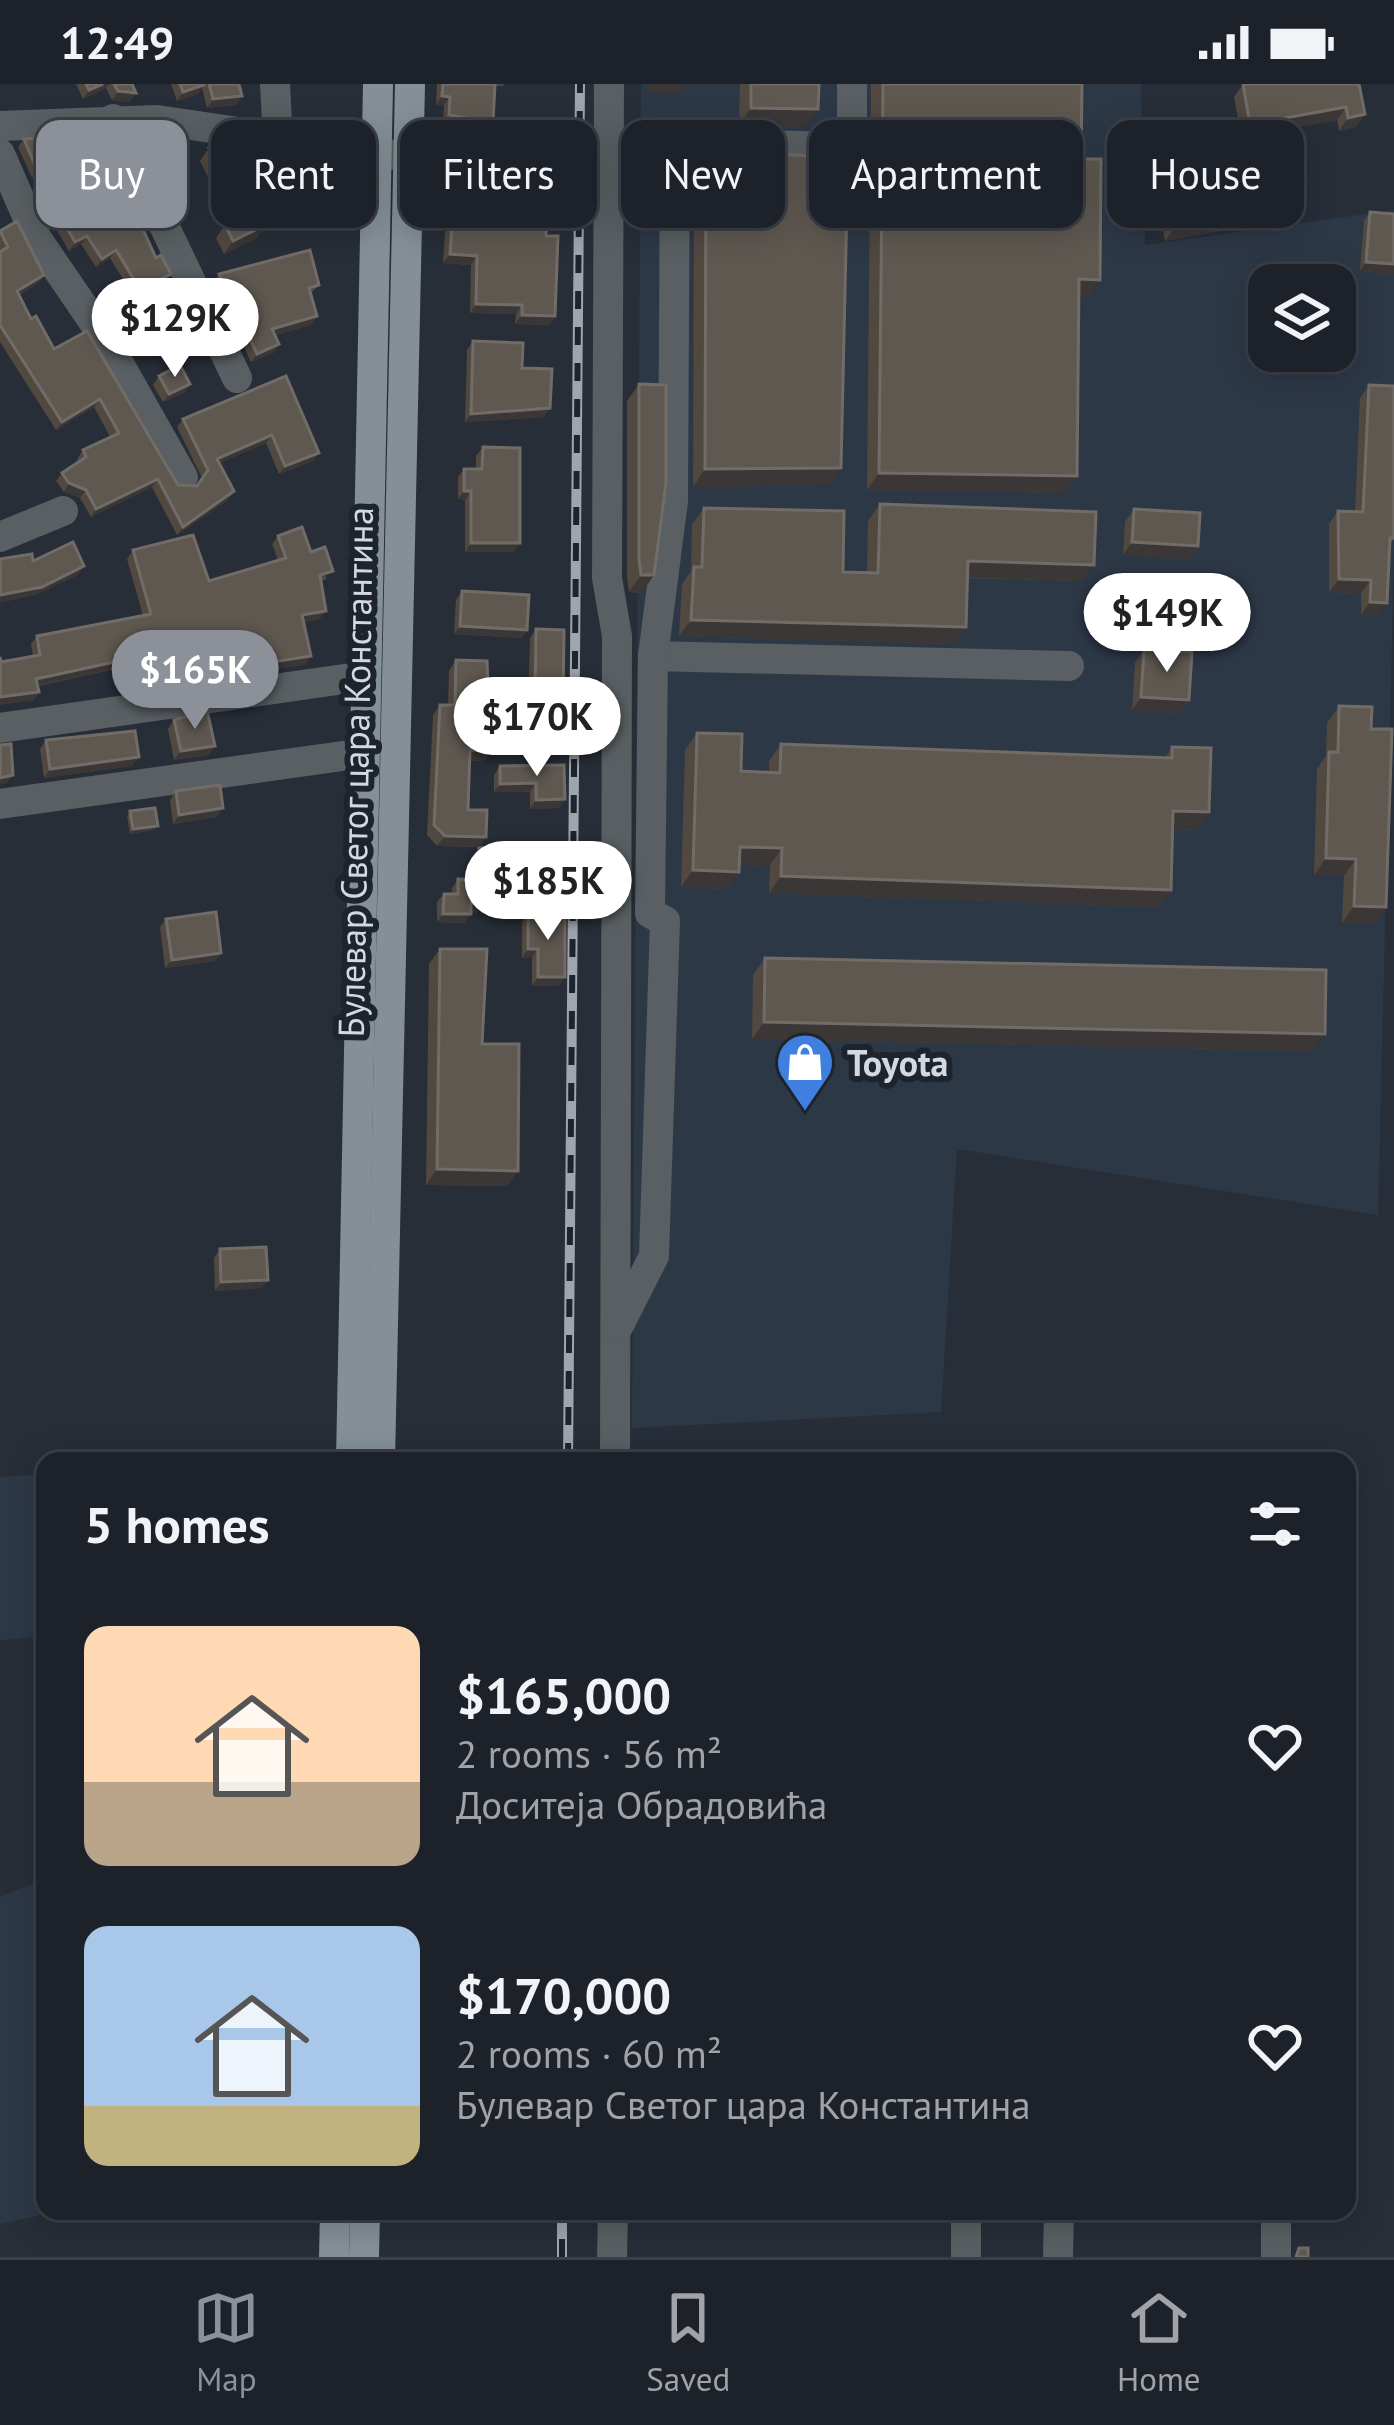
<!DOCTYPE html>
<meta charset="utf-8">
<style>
:root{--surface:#1d222a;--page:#2a2f36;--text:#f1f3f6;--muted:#a0a4a8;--line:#3b3f47;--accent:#8c9099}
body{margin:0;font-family:"PT Sans",sans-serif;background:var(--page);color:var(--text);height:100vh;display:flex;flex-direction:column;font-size:45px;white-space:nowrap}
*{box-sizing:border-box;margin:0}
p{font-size:39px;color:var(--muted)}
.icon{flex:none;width:66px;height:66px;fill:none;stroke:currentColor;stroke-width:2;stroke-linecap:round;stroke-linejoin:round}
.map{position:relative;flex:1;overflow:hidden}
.side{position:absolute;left:36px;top:1368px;width:1320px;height:768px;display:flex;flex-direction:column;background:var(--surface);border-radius:24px;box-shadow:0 6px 30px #0003,0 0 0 3px var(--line)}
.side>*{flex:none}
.banner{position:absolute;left:36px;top:36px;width:1323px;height:108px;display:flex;gap:24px}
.controls{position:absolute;left:1248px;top:180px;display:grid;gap:24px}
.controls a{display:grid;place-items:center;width:108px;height:108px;border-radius:24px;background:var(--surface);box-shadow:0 6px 30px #0003,0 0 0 3px var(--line);font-size:60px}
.price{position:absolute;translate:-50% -102px;padding:0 27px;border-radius:42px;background:#fff;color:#222;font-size:39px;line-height:78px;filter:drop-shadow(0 3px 6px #0008)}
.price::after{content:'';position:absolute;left:50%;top:72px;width:36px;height:27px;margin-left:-18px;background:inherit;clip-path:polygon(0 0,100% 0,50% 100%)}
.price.selected{background:var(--accent);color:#fff}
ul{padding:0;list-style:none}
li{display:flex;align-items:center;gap:36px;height:300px;padding:0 48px}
li span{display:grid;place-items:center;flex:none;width:336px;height:240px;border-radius:24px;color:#555}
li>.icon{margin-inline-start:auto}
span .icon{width:144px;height:144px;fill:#fffc;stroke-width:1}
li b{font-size:51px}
h2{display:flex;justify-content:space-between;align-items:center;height:144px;padding:0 48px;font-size:51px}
.chip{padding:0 42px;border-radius:24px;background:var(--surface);box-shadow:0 6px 30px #0003,0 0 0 3px var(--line);font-size:42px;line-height:108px}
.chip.selected{background:var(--accent);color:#fff}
.status{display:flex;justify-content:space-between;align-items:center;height:84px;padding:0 60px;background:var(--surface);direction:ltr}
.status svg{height:33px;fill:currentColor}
.tabs{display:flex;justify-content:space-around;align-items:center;height:168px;border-top:3px solid var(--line);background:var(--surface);font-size:33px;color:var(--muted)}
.tabs a{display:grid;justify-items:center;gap:6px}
.tabs .selected{color:var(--accent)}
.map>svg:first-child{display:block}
.built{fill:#2d3847;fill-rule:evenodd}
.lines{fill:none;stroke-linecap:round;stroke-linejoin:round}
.minor{stroke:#595f62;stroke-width:30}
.major{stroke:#849096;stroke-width:30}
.rail-casing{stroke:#9fa5ac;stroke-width:10}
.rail{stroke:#1e242d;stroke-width:6;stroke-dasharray:18;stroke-linecap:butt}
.wall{fill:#514840}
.shaded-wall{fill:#3a3736}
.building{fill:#5f5851;stroke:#716c67;stroke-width:3}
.labels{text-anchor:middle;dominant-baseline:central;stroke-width:12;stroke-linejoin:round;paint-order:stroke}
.street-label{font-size:36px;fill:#d4d9df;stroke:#1e242d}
.poi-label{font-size:36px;font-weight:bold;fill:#d4d9df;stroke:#1e242d;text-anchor:start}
</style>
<div class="status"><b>12:49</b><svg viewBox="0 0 49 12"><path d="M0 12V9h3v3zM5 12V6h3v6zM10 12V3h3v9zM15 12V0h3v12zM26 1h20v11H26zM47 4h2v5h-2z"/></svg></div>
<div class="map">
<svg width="1394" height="2173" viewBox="0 0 1394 2173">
<rect width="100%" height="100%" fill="#272e38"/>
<g class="built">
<path d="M641,0h500l4,161 249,-35v343l-16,662 -421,-66 -16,263 -309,16zM1269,201h66v66h-66z"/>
<polygon points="45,1390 45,1552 0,1556 0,1393"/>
<polygon points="45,1795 45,2127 58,2127 0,2140 0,1813"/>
</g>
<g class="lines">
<g class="minor">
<polyline points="275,0 278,57"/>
<polyline points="609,0 607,494 617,552 615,1377"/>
<polyline points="113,35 237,294"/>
<polyline points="0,42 157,36 408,73 605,58 852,63 852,0"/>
<polyline points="0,70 37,155 104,253 183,393"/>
<polyline points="0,453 63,427"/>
<polyline points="653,572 1069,582"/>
<polyline points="0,644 365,592"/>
<polyline points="0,720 364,669"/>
<polyline points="618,1243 654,1172 665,837 650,829 653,572 673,417 675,62"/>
<polyline points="612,2173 613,2127"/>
<polyline points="966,2173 966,2127"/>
<polyline points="1058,2173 1059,2127"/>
<polyline points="1276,2173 1276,2127"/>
</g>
<g class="major">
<polyline points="351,1377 378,0"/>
<polyline points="380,1377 410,0"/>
<polyline points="334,2173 335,2127"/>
<polyline points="364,2173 365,2127"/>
</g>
<g class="rail-casing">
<g id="rail">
<polyline points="568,1377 580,0"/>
<polyline points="562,2173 562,2127"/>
</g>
</g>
<use href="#rail" class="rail"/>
</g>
<g class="wall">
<polygon points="76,0 132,0 130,18 112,16 106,4 83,15"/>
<polygon points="171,0 239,0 242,12 236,21 207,24 202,4 198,10 177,17"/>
<polygon points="437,0 504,0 503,2 495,2 493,39 487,47 443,40 444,21 436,21"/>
<polygon points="740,0 819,0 806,43 739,41"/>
<polygon points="871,0 1082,0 1081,75 1088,213 1079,213 1077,392 1065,409 867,406"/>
<polygon points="1243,0 1359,0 1365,30 1356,43 1339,47 1337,36 1287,45 1301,121 1292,134 1165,157 1159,123 1168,110 1249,95 1234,13"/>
<polygon points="24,55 83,78 77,86 32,94 18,63"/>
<polygon points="251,60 281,99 275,108 248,103 258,153 224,170 216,154 225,141 230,138 200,77 209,64 241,88 245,69"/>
<polygon points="159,65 184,78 178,87 163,94 153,73"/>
<polygon points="706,68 829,401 693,403 694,85"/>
<polygon points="521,76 557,101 551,110 547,110 546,152 555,232 549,241 515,240 516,230 470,229 471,181 443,179 446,135 435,135 437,90 443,82 474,108 514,109 515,84"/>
<polygon points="53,120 165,198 161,201 162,204 201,246 195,254 168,269 110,174 96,183 81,160 69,167 47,129"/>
<polygon points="1370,128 1394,130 1394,190 1360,187 1364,136"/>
<polygon points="0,147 44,191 38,199 19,211 31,235 54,265 178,401 197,402 202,394 177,343 183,335 286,292 313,377 279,390 266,359 219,379 228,416 177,451 152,403 91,433 80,414 64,408 56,397 62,389 79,378 77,375 83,366 110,353 94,323 56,346 0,258"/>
<polygon points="219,190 319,201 310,210 317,232 311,241 275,251 279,260 273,269 251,278 236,246 243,237 232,208 220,214 213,198"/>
<polygon points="473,257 544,333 465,338 467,266"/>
<polygon points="159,292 190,300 184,309 163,318 153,301"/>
<polygon points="639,300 642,509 629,508 627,492 627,317"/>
<polygon points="1369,301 1394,302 1394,455 1389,462 1378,532 1361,531 1361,509 1329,508 1329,440 1338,427 1355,428 1360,314"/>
<polygon points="483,363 514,468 465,468 465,416 458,415 458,393 464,385 476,385 476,372"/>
<polygon points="880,420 1082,497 967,494 954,560 679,552 682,500 691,487 692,440 704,424 843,488 867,489 868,437"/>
<polygon points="1134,425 1198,462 1189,475 1123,471 1125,438"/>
<polygon points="278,452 311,468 327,495 321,497 320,535 304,538 311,572 305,581 260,587 260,582 178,599 173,572 38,602 39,608 33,617 1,578 33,572 31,560 37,552 143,532 127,475 133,466 209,497 278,476 272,460"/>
<polygon points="462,507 527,546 521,554 454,550 456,516"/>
<polygon points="536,545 563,618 557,627 528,626 530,554"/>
<polygon points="1144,566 1189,616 1180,629 1132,626 1135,579"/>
<polygon points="456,576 491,667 484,677 469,677 468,726 486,753 479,763 437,762 427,751 433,631 440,621 448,621 449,587"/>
<polygon points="1339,622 1371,645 1386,823 1374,840 1342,839 1344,792 1314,791 1317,685 1326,672 1327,639"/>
<polygon points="174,636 209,671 174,676 168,645"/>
<polygon points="697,649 741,687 769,688 769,677 781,660 1165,674 1172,663 1197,746 1173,745 1171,806 1159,823 769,809 770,781 739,780 739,788 727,805 681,803 685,666"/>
<polygon points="46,656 132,682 44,694 40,665"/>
<polygon points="500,682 565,715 559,724 530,725 530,708 494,708 494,691"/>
<polygon points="176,707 217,733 173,740 170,716"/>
<polygon points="130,727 154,746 130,750 127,732"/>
<polygon points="479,764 518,800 483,801 483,820 477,829 471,828 465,839 437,838 437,818 444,810 452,810 452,804 458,795 474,795 473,773"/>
<polygon points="528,829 559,902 532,902 532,873 522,874 522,838"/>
<polygon points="166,835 221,869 215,877 165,884 160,843"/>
<polygon points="440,865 482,960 507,1102 426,1101 429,880"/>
<polygon points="765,874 1313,967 752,955 753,891"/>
<polygon points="220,1165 262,1204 215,1207 214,1174"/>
</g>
<g class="shaded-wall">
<polygon points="103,0 109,0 106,4 83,15 89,6"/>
<polygon points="650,0 686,0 680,9 645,8"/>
<polygon points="204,1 198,10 177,17 183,8"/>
<polygon points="118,7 136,9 130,18 112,16"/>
<polygon points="242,12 236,21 207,24 213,15"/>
<polygon points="442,12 450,13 444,21 436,21"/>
<polygon points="1346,23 1337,36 1276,47 1285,34"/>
<polygon points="751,24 818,25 806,43 739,41"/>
<polygon points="1365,30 1356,43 1339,47 1348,34"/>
<polygon points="449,31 493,39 487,47 443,40"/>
<polygon points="83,78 77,86 32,94 37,86"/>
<polygon points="184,78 178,87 163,94 169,85"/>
<polygon points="245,92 281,99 275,108 238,101"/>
<polygon points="547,101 557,101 551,110 541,110"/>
<polygon points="1301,121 1292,134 1165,157 1174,144"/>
<polygon points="442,126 453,126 446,135 435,135"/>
<polygon points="267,140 258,153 224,170 233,157"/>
<polygon points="87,152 81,160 69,167 75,158"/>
<polygon points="116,166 110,174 96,183 102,175"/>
<polygon points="450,170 477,172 471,181 443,179"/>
<polygon points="1366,178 1394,180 1394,190 1360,187"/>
<polygon points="44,191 38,199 11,215 17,207"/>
<polygon points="1079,195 1100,196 1088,213 1067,213"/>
<polygon points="238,199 232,208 220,214 226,205"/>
<polygon points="476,220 522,221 516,230 470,229"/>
<polygon points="522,231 555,232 549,241 515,240"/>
<polygon points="317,232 311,241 266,254 272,245"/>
<polygon points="201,246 195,254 168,269 174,261"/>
<polygon points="279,260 273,269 251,278 257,270"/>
<polygon points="190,300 184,309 163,318 169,310"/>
<polygon points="100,315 94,323 56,346 62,338"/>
<polygon points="550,324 544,333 465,338 471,330"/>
<polygon points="272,351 266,359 211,383 217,375"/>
<polygon points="319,369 313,377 279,390 285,382"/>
<polygon points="841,384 829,401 693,403 705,385"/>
<polygon points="879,389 1077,392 1065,409 867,406"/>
<polygon points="158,395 152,403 91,433 96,425"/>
<polygon points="69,399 86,406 80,414 64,408"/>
<polygon points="234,407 228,416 177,451 183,443"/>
<polygon points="464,407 471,407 465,416 458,415"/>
<polygon points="1132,458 1198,462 1189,475 1123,471"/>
<polygon points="471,459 520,459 514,468 465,468"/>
<polygon points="968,477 1094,481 1082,497 956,493"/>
<polygon points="84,482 78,491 36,511 0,519 0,511"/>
<polygon points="641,491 654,491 642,509 629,508"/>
<polygon points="1339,495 1371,496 1361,509 1329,508"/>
<polygon points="1370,518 1387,519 1378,532 1361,531"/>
<polygon points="326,527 320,535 296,539 302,531"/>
<polygon points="691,536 966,543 954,560 679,552"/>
<polygon points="460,542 527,546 521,554 454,550"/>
<polygon points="179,564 173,572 30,603 36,595"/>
<polygon points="311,572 305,581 260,587 266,579"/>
<polygon points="266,574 260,582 178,599 184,590"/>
<polygon points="39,608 33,617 0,621 0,613"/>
<polygon points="1141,613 1189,616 1180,629 1132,626"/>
<polygon points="535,618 563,618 557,627 528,626"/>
<polygon points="215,662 209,671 174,676 181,667"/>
<polygon points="470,666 491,667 484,677 462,677"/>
<polygon points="139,673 132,682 44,694 50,685"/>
<polygon points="13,691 7,699 0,701 0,694"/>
<polygon points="536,699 530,708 494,708 500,700"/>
<polygon points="565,715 559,724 530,725 536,716"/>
<polygon points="223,724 217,733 173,740 179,731"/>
<polygon points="1173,727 1209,728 1197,746 1161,744"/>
<polygon points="158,742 154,746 130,750 133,745"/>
<polygon points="445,752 486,753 479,763 437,762"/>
<polygon points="740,763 782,764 770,781 728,780"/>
<polygon points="1326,774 1356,775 1344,792 1314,791"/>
<polygon points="693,786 739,788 727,805 681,803"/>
<polygon points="524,791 518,800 474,801 480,792"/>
<polygon points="781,792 1171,806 1159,823 769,809"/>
<polygon points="471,819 483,820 477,829 465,828"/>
<polygon points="1354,822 1386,823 1374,840 1342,839"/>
<polygon points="443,830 471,830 465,839 437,838"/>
<polygon points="528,865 538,865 532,873 522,874"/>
<polygon points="221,869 215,877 165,884 172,876"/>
<polygon points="538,893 565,893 559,902 532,902"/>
<polygon points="764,938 1325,950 1313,967 752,955"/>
<polygon points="437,1085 518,1087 507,1102 426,1101"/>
<polygon points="268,1196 262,1204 215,1207 221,1198"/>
</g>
<g class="building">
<polygon points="86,0 103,0 89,6"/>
<polygon points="114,0 132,0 136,9 118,7"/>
<polygon points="180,0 204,0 204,1 183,8"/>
<polygon points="209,0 239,0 242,12 213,15"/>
<polygon points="443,0 495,0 493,39 449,31 450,13 442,12"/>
<polygon points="751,0 819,0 818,25 751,24"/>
<polygon points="883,0 1082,0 1081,75 1101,75 1100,196 1079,195 1077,392 879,389"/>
<polygon points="1243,0 1359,0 1365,30 1348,34 1346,23 1285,34 1301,121 1174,144 1168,110 1259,93"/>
<polygon points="73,51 83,78 37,86 24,55"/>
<polygon points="225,56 267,140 233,157 225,141 243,132 209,64"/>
<polygon points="174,57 184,78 169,85 159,65"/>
<polygon points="251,60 287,67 281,99 245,92"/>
<polygon points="706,68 848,73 841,384 705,385"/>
<polygon points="558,73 557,101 547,101 546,152 558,152 555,232 522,231 522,221 476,220 477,172 450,170 453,126 442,126 443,82 475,79 474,108 520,109 521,76"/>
<polygon points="117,88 156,174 161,171 171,190 159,196 162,204 176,201 201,246 174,261 116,166 102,175 87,152 75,158 53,120"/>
<polygon points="1370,128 1394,130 1394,180 1366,178"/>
<polygon points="17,137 44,191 17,207 31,235 36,232 54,265 87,247 178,401 197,402 208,386 183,335 286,292 319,369 285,382 272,351 217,375 234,407 183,443 158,395 96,425 86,406 69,399 62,389 86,373 83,366 119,349 100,315 62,338 0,241 0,168 8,163 0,147"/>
<polygon points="310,166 319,201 309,204 317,232 272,245 279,260 257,270 242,237 250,233 238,199 226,205 219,190"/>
<polygon points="473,257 523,259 522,284 552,285 550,324 471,330"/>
<polygon points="180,281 190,300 169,310 159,292"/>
<polygon points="639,300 666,301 666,399 654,491 641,491 639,475"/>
<polygon points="1369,301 1394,302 1394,454 1390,454 1387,519 1370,518 1371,496 1339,495 1338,427 1363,428"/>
<polygon points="483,363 520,364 520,459 471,459 471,407 464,407 464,385 482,385"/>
<polygon points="880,420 1096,428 1094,481 968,477 966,543 691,536 694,483 702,483 704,424 844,427 843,488 878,489"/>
<polygon points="1134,425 1200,429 1198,462 1132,458"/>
<polygon points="302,443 311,468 325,463 333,487 320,491 326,527 302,531 311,572 266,579 266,574 184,590 179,564 36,595 39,608 0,613 0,573 1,578 40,571 37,552 151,530 133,466 193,451 209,497 286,474 278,452"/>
<polygon points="73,458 84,482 42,503 0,511 0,475 32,470 33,477"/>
<polygon points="462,507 529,511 527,546 460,542"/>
<polygon points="536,545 564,546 563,618 535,618"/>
<polygon points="1144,566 1192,568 1189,616 1141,613"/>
<polygon points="456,576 487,577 491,667 470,666 468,726 487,726 486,753 445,752 434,741 440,621 455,621"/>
<polygon points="1339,622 1372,623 1371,645 1392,645 1386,823 1354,822 1356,775 1326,774 1329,668 1338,668"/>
<polygon points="207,626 215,662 181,667 174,636"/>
<polygon points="135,647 139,673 50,685 46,656"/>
<polygon points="697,649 742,650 741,687 780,689 781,660 1172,674 1172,663 1211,664 1209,728 1173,727 1171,806 781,792 782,764 740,763 739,788 693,786"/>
<polygon points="11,660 13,691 0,694 0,661"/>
<polygon points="564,681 565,715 536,716 536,699 500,700 500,682"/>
<polygon points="220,701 223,724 179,731 176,707"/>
<polygon points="155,724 158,742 133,745 130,727"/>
<polygon points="523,763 524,791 480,792 479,764"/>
<polygon points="458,795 483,796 483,820 471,819 471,830 443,830 444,810 458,810"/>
<polygon points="216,828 221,869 172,876 166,835"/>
<polygon points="528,829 565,829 565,893 538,893 538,865 528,865"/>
<polygon points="440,865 487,865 482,960 519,960 518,1087 437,1085"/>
<polygon points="765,874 1326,886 1325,950 764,938"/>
<polygon points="266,1163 268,1196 221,1198 220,1165"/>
<polygon points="1299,2164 1308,2164 1308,2173 1296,2173"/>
</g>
<defs>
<g id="shop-pin" transform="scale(3)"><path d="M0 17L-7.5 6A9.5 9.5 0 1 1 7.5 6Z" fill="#3f7fe0" stroke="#1e242d"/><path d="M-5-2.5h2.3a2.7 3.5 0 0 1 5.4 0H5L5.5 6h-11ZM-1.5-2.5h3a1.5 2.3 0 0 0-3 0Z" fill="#fff"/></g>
</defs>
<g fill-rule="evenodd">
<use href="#shop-pin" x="805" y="978"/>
</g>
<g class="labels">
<g class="street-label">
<text transform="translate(355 688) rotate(-89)">Булевар Светог цара Константина</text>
</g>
<g class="poi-label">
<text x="847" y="978">Toyota</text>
</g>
</g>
</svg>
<div class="controls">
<a><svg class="icon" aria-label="layers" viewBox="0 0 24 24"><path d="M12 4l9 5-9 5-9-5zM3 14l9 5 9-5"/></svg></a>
</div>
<b class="price" style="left:175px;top:296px">$129K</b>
<b class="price" style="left:1167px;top:591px">$149K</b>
<b class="price selected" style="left:195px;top:648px">$165K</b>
<b class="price" style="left:537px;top:695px">$170K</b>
<b class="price" style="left:548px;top:859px">$185K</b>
<div class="banner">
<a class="chip selected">Buy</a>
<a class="chip">Rent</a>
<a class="chip">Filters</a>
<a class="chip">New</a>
<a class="chip">Apartment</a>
<a class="chip">House</a>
</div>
<section class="side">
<h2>5 homes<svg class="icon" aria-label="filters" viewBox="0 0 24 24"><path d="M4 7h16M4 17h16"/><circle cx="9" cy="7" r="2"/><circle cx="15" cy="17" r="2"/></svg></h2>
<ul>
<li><span style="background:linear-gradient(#ffd9b3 65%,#b9a48a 0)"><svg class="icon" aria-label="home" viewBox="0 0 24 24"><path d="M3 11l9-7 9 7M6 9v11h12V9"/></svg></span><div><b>$165,000</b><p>2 rooms · 56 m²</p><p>Доситеја Обрадовића</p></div><svg class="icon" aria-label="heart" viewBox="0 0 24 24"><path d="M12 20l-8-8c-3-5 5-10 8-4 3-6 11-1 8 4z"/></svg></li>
<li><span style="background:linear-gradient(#a9c7e8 75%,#c2b280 0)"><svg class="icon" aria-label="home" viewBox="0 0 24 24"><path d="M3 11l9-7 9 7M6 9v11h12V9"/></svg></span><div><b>$170,000</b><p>2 rooms · 60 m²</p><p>Булевар Светог цара Константина</p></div><svg class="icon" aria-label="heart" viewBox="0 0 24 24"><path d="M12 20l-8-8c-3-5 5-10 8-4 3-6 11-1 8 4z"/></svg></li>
</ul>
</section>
</div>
<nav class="tabs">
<a class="selected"><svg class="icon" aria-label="map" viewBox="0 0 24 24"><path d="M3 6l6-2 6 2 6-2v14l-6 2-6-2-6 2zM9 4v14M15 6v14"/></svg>Map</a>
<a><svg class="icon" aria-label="saved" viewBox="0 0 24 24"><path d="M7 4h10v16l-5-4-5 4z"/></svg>Saved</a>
<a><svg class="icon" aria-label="home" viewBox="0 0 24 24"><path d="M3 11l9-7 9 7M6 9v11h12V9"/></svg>Home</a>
</nav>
